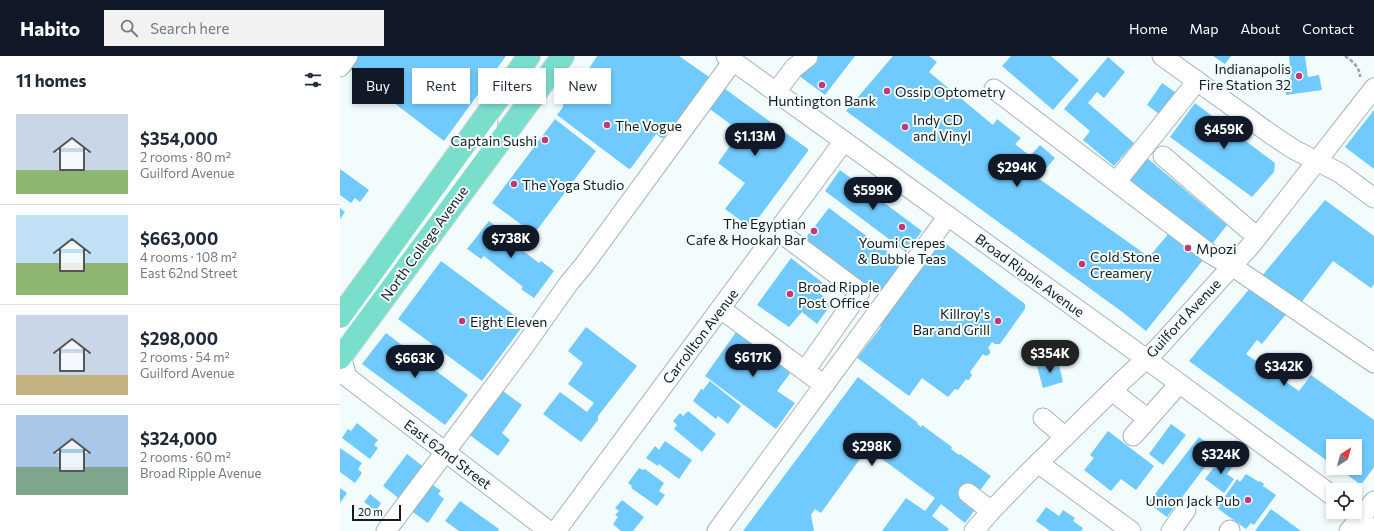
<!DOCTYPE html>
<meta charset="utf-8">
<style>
:root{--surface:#fff;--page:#f2f2f3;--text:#1f2937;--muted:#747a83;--line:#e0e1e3;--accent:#111827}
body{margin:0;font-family:Commissioner,sans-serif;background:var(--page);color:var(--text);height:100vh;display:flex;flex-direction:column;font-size:15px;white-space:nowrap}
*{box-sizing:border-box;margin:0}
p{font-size:13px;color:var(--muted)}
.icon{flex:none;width:22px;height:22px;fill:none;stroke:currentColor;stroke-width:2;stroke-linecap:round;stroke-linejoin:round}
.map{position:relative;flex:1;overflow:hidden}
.drawer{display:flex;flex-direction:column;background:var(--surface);width:340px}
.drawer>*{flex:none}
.hud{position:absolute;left:12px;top:12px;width:380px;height:36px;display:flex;gap:8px}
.needle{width:26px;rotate:37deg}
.controls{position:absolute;left:986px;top:383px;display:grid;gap:8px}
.controls a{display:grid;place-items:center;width:36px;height:36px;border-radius:0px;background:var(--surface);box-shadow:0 2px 6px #0003;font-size:20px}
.scale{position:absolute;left:12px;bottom:10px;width:49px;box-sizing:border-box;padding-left:4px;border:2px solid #171a1b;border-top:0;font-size:11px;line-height:14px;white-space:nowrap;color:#171a1b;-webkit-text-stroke:3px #f2fcfd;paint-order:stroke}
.price{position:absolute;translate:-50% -34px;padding:0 9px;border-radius:14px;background:var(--accent);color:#fff;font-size:13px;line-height:26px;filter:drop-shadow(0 1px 2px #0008)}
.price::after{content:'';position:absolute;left:50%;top:24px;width:12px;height:9px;margin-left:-6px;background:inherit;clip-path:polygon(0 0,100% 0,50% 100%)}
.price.current{background:#222;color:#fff}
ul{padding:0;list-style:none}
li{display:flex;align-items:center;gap:12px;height:100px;padding:0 16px}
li+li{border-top:1px solid var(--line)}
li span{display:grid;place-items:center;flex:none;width:112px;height:80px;border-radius:0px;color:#555}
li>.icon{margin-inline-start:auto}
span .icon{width:48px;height:48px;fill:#fffc;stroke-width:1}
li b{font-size:17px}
h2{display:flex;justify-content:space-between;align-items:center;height:48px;padding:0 16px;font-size:17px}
.tag{padding:0 14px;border-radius:0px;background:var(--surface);box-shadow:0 2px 6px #0003;font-size:14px;line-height:36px}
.tag.current{background:var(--accent);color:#fff}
header{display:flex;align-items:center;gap:24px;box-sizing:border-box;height:56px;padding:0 20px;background:var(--accent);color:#fff}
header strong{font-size:19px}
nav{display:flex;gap:22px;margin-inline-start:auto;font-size:14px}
.search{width:280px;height:36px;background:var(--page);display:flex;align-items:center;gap:10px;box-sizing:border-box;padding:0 14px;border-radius:0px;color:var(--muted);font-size:15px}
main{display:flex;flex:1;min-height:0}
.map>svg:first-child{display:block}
.building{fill:#71cafd}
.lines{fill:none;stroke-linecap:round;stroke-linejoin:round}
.minor-casing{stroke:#a9b2b4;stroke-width:21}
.major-casing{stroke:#d5d6d6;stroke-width:24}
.path{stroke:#9ba2a3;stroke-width:2.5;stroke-dasharray:4 2;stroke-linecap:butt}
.minor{stroke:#fff;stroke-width:19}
.major{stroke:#7adecc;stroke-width:22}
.poi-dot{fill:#c03979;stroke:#f2fcfd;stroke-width:1.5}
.labels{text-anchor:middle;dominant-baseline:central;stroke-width:4;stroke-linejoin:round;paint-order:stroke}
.poi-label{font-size:14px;fill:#171a1b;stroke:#f2fcfd;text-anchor:start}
.street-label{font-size:14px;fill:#171a1b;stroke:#f2fcfd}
</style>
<header>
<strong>Habito</strong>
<div class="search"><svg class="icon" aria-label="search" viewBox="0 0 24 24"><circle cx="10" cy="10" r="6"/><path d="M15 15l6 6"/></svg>Search here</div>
<nav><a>Home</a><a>Map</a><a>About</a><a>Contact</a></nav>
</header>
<main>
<section class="drawer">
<h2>11 homes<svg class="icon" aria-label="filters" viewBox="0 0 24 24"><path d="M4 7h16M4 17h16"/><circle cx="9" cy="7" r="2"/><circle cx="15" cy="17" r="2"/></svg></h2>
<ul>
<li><span style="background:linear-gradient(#c9d6e8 70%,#8fb573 0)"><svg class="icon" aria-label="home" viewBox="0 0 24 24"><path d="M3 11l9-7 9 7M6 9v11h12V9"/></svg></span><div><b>$354,000</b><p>2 rooms · 80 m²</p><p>Guilford Avenue</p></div></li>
<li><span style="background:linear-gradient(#bfe0f5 60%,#8fb573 0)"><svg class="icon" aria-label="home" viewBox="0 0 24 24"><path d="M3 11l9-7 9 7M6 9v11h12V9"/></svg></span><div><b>$663,000</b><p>4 rooms · 108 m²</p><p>East 62nd Street</p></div></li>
<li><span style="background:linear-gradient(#c9d6e8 75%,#c2b280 0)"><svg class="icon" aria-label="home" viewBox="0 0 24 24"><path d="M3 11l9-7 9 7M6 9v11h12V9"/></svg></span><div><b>$298,000</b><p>2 rooms · 54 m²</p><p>Guilford Avenue</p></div></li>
<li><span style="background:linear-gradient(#a9c7e8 65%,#7fa58c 0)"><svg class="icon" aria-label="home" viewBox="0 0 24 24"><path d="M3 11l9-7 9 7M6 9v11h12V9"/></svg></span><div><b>$324,000</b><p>2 rooms · 60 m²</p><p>Broad Ripple Avenue</p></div></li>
</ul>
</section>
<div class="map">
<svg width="1034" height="475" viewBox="0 0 1034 475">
<rect width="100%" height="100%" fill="#f2fcfd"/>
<g class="building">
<polygon points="16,0 166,0 104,85 7,11"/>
<polygon points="257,0 339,0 372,23 329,81 321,82 316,78 291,112 289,113 217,59 223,51 223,47 219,38 223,33 233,33 238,30"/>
<polygon points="473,0 515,0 485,39 458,19"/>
<polygon points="553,0 589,0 597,6 589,16 653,69 657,63 681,82 675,88 690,100 700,89 715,102 698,122 809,201 830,176 863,204 806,275 781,255 661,168 506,55"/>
<polygon points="671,0 711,0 739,24 713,54 662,10"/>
<polygon points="873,0 891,0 885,8"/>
<polygon points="949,0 965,0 968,21 979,19 982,34 946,39 944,23 951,22"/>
<polygon points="768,1 785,16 764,42 757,36 748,47 794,87 774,110 743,84 750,75 724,53"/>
<polygon points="822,27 835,36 819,58 807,49"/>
<polygon points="381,30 468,93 468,95 411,172 385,153 405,127 378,107 396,81 404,87 408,81 367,51"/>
<polygon points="855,47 935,107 934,116 912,141 830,81"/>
<polygon points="1034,54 1034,113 1005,91"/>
<polygon points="215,63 256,95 194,178 152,147"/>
<polygon points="807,102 887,169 869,192 789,124"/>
<polygon points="0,113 29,134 20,146 15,142 11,147 0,139"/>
<polygon points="500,114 582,175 566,196 485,135"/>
<polygon points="985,144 1034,180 1034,228 1031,232 993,205 960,248 921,221"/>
<polygon points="0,152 5,156 0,163"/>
<polygon points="489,152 564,208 541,240 464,184"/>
<polygon points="149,165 163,176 161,178 199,207 201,205 214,215 194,242 181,233 183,231 144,200 141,203 127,193"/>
<polygon points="601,184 685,248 685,253 660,288 655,288 652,286 648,292 650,294 650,298 646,300 643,298 630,316 632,319 629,324 627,324 626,323 618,334 615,333 608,341 582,322 569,340 517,302 541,271 538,269"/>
<polygon points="451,202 483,227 477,235 492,247 477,268 462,256 449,271 417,249"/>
<polygon points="101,205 185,267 142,325 58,263"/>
<polygon points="911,231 947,257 922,288 917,284 906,298 959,335 971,319 1034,364 1034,411 1021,429 998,412 1015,412 1015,390 993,390 993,409 849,305"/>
<polygon points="246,271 297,310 258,360 258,364 241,386 203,358 220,336 247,356 254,347 228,328 243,307 228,295"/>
<polygon points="399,272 454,312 437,335 455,347 436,373 365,320"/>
<polygon points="46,277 128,339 105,369 22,308"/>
<polygon points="718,305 723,326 703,332 697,310"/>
<polygon points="518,321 578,367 577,368 581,371 582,369 612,391 611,393 619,399 620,398 651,420 637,438 643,443 625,467 601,448 592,460 609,473 607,475 542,475 566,442 585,455 595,442 538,400 542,395 536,390 519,393 515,399 520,403 481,457 475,453 471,459 474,475 403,475"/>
<polygon points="370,325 401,350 388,368 378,360 376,363 353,345 361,333 363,334"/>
<polygon points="160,333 182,349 162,377 170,384 158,400 127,377"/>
<polygon points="348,355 376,378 362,396 334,373 337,369 333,365 340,357 343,360"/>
<polygon points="17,367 38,384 34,389 38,392 30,403 2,382 8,373 11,375"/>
<polygon points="831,368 846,379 823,409 809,398"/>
<polygon points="768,375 814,410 796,434 781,423 771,435 744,414 754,402 750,399"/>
<polygon points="859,381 877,395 827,461 808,447"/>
<polygon points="325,385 352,404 339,423 319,408 318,410 306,402 315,390 319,394"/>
<polygon points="0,392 22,407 18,413 22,417 15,427 0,416"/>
<polygon points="67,398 85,412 61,444 43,430"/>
<polygon points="886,401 895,408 887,418 894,423 884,437 865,423 880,403 883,405"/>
<polygon points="299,412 303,414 305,413 324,427 319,435 325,439 317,450 291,432 292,430 288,427"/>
<polygon points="906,418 919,426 920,425 924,428 923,430 936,439 914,469 911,467 906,473 877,452 897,423 900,426"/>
<polygon points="90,427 101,435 98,438 104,443 88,467 70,454"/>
<polygon points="0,432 7,437 0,447"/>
<polygon points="30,438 41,447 36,455 24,446"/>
<polygon points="282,444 304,461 293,475 281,475 273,468 278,461 275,459 279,455 275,452"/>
<polygon points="120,445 159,473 158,475 119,475 105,465"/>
<polygon points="706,451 719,460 723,454 735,462 733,465 743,472 741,475 710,475 696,465"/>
<polygon points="931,453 961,475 915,475"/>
</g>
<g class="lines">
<g class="minor-casing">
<g id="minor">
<polyline points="386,0 791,292 993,440"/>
<polyline points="822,0 932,79 953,93 1000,117 1034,142"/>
<polyline points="0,11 8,0"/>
<polyline points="654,33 869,197 892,210 1034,307"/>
<polyline points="436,36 454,12 468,1"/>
<polyline points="823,100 917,181"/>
<polyline points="776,126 850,34 856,24"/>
<polyline points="438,175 520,236 471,306"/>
<polyline points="381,253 484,329"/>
<polyline points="0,280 145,82 147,79 148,57"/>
<polyline points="1,300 7,321 209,475"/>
<polyline points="772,335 808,363 839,328"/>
<polyline points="703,362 725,381"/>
<polyline points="793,380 808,363"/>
<polyline points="698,407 791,475"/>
<polyline points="628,437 651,455"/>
<polyline points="1021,461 1031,475"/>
<polyline points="46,475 183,292 229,227 244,209 393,5"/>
<polyline points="216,475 504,85"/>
<polyline points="377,475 608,160"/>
<polyline points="634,475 651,455 686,419 782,325 817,293 912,188 1034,32"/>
<polyline points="831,475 846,454"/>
<polyline points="889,475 890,474"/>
<polyline points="1009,475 1034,445"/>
</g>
</g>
<g class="major-casing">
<g id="major">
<polyline points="0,261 189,0"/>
<polyline points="0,302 223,0"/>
</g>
</g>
<path class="path" d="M1005,0c7,5 15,11 15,21"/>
<use href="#minor" class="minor"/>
<use href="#major" class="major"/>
</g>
<g class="poi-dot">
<circle cx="959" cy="20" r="4"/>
<circle cx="482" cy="29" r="4"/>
<circle cx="547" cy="35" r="4"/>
<circle cx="267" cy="69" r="4"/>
<circle cx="565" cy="71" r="4"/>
<circle cx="205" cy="84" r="4"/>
<circle cx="174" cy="128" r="4"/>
<circle cx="562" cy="171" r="4"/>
<circle cx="474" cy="175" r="4"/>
<circle cx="848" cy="192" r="4"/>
<circle cx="742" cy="208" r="4"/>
<circle cx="450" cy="238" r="4"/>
<circle cx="122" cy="265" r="4"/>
<circle cx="658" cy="265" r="4"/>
<circle cx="908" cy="444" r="4"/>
</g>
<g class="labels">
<g class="poi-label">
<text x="951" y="12" text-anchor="end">Indianapolis<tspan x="951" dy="16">Fire Station 32</tspan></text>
<text x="555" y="35">Ossip Optometry</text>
<text x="482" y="44" text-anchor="middle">Huntington Bank</text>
<text x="573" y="63">Indy CD<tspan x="573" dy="16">and Vinyl</tspan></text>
<text x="275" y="69">The Vogue</text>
<text x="197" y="84" text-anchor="end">Captain Sushi</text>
<text x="182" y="128">The Yoga Studio</text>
<text x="466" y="167" text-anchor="end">The Egyptian<tspan x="466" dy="16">Cafe &amp; Hookah Bar</tspan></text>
<text x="562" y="186" text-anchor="middle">Youmi Crepes<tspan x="562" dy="16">&amp; Bubble Teas</tspan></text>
<text x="856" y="192">Mpozi</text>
<text x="750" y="200">Cold Stone<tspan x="750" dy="16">Creamery</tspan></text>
<text x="458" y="230">Broad Ripple<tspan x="458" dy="16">Post Office</tspan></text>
<text x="650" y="257" text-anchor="end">Killroy's<tspan x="650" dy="16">Bar and Grill</tspan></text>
<text x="130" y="265">Eight Eleven</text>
<text x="900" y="444" text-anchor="end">Union Jack Pub</text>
</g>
<g class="street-label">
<text transform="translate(84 187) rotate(-54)">North College Avenue</text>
<text transform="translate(690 219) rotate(36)">Broad Ripple Avenue</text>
<text transform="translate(843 262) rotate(-47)">Guilford Avenue</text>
<text transform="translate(360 280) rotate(-53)">Carrollton Avenue</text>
<text transform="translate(108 398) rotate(37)">East 62nd Street</text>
</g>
</g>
</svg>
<div class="controls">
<a><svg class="needle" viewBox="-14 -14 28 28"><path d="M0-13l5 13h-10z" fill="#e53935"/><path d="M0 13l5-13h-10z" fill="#747a83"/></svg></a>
<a><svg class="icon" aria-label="locate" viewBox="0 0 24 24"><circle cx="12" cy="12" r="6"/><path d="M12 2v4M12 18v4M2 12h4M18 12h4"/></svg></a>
</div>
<div class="scale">20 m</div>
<b class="price" style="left:884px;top:94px">$459K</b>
<b class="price" style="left:415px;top:101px">$1.13M</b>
<b class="price" style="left:677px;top:132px">$294K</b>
<b class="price" style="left:533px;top:155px">$599K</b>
<b class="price" style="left:171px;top:203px">$738K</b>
<b class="price current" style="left:710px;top:318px">$354K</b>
<b class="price" style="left:413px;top:322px">$617K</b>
<b class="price" style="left:75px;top:323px">$663K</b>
<b class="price" style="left:944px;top:331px">$342K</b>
<b class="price" style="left:532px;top:411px">$298K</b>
<b class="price" style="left:881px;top:419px">$324K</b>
<div class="hud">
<a class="tag current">Buy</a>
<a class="tag">Rent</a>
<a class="tag">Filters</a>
<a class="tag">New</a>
</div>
</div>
</main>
